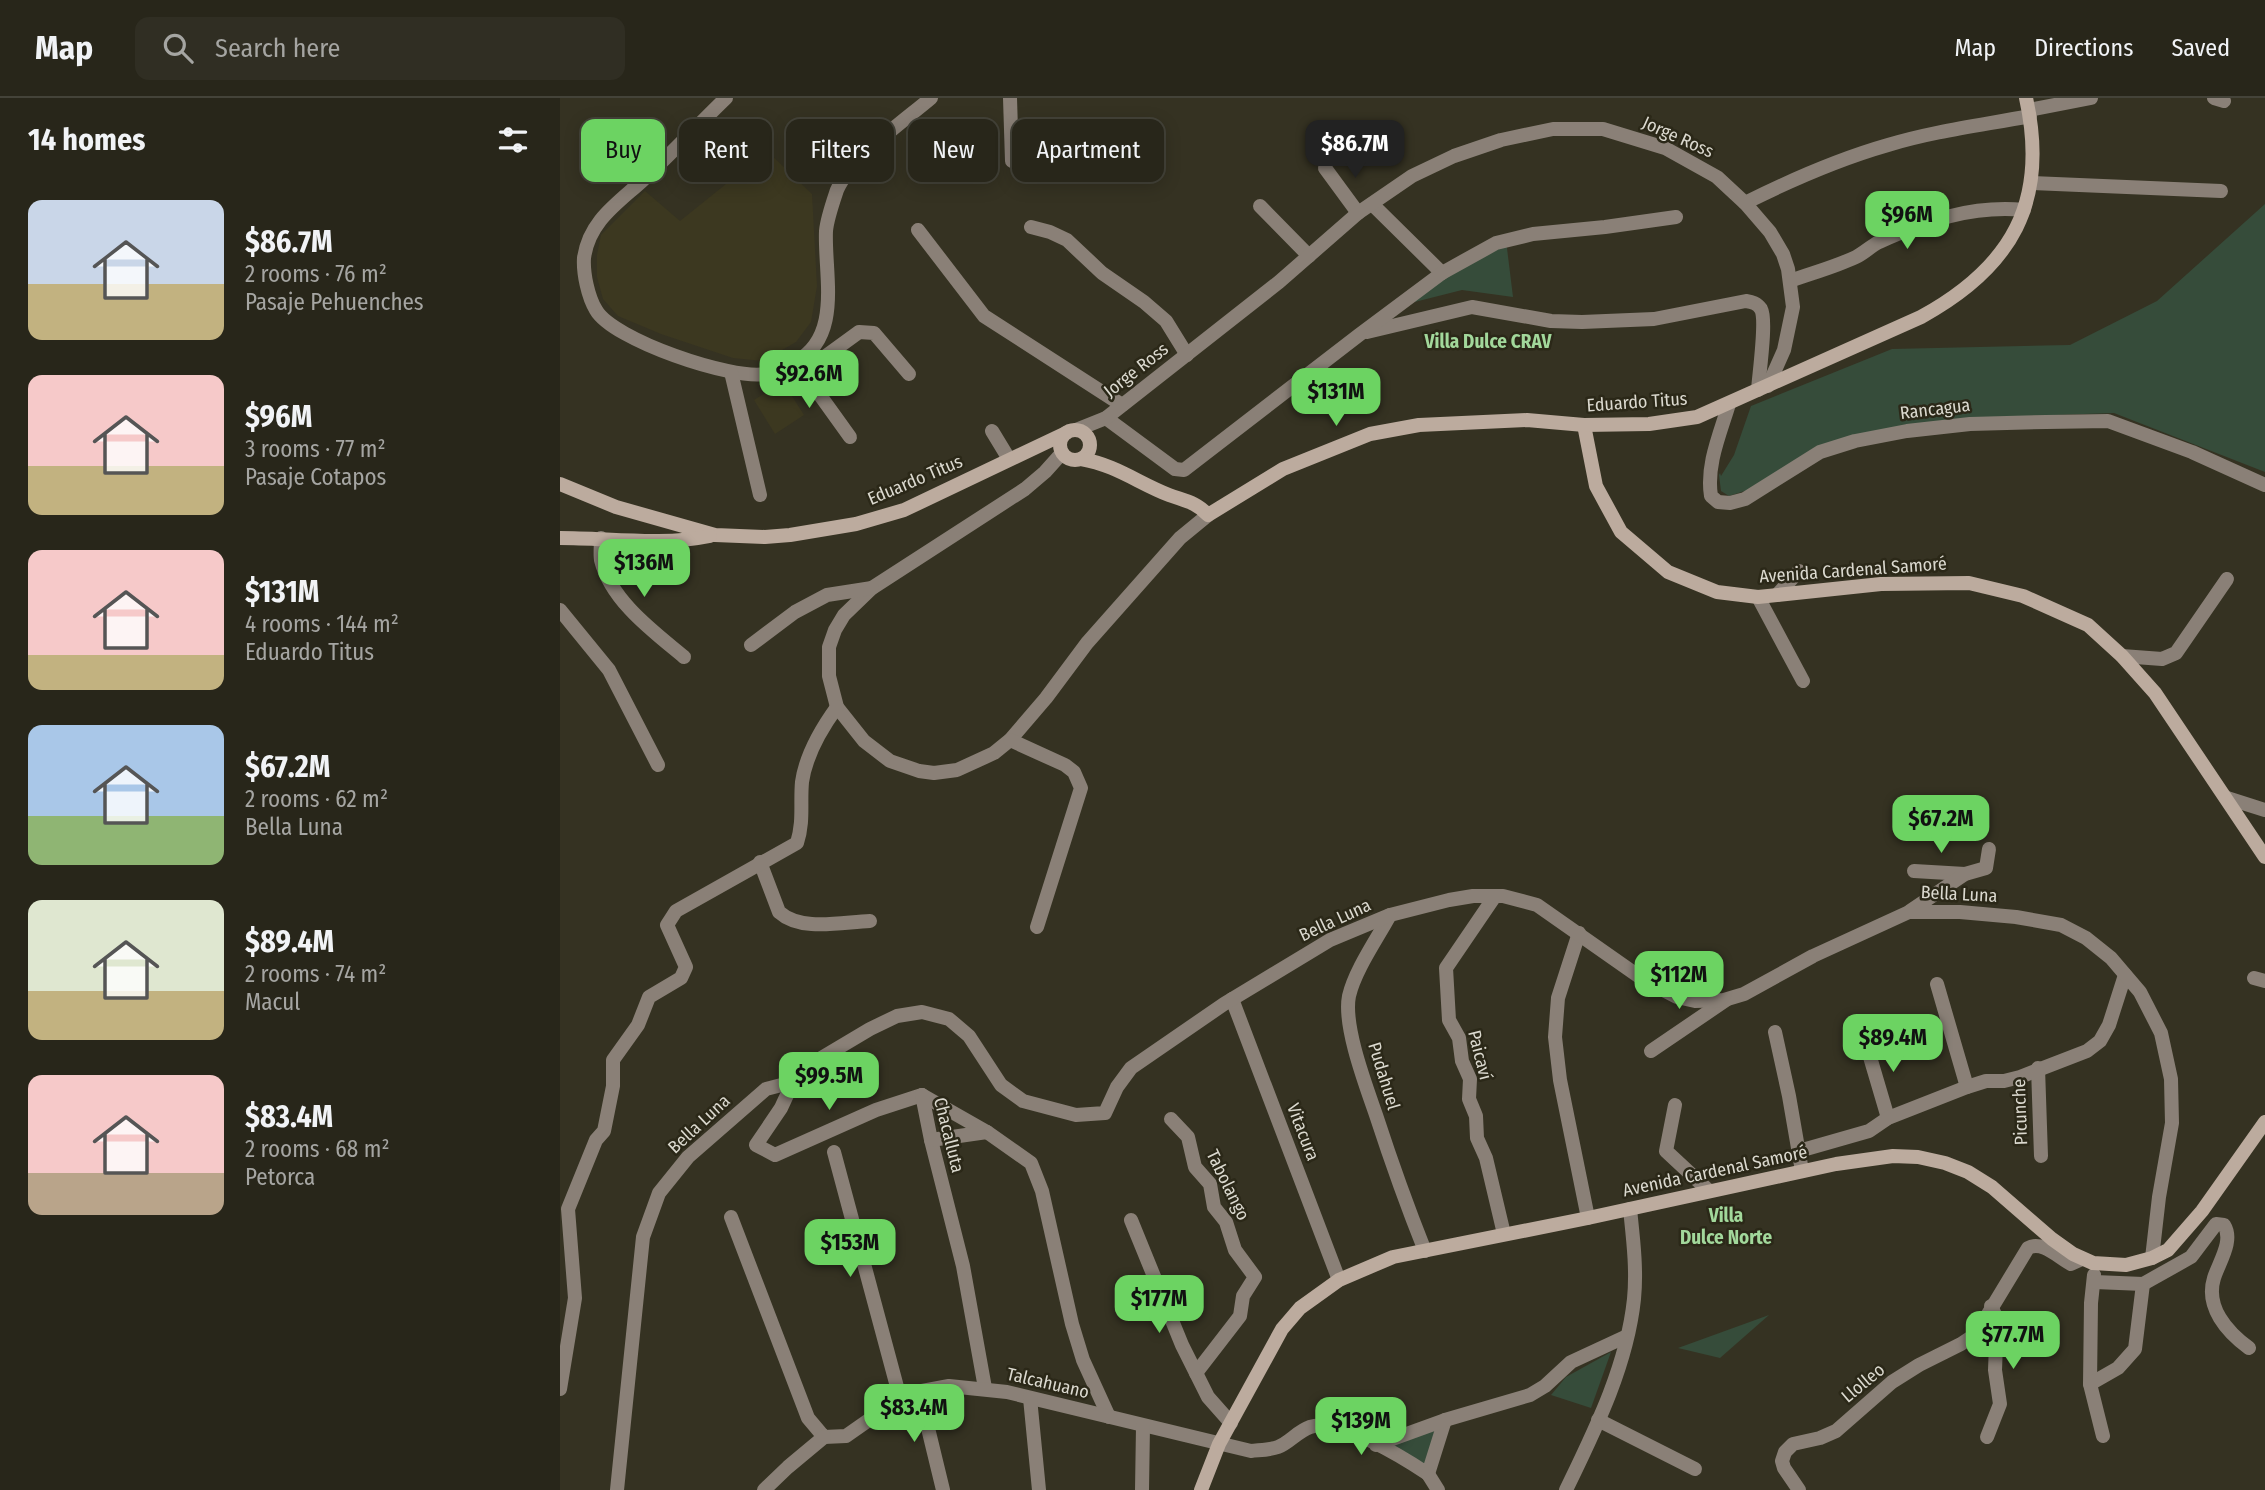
<!DOCTYPE html>
<meta charset="utf-8">
<style>
:root{--surface:#28261a;--page:#302e23;--text:#f1f3f6;--muted:#a5a5a2;--line:#444339;--accent:#6cd362}
body{margin:0;font-family:"Fira Sans Condensed",sans-serif;background:var(--page);color:var(--text);height:100vh;display:flex;flex-direction:column;font-size:26px;white-space:nowrap}
*{box-sizing:border-box;margin:0}
p{font-size:23px;color:var(--muted)}
.icon{flex:none;width:38px;height:38px;fill:none;stroke:currentColor;stroke-width:2;stroke-linecap:round;stroke-linejoin:round}
.map{position:relative;flex:1;overflow:hidden}
.details{display:flex;flex-direction:column;background:var(--surface);width:560px}
.details>*{flex:none}
.hud{position:absolute;left:21px;top:21px;width:665px;height:63px;display:flex;gap:14px}
.price{position:absolute;translate:-50% -60px;padding:0 16px;border-radius:14px;background:var(--accent);color:#111;font-size:23px;line-height:46px;filter:drop-shadow(0 2px 4px #0008)}
.price::after{content:'';position:absolute;left:50%;top:42px;width:21px;height:16px;margin-left:-10px;background:inherit;clip-path:polygon(0 0,100% 0,50% 100%)}
.price.selected{background:#222;color:#fff}
ul{padding:0;list-style:none}
li{display:flex;align-items:center;gap:21px;height:175px;padding:0 28px}
li span{display:grid;place-items:center;flex:none;width:196px;height:140px;border-radius:14px;color:#555}
li>.icon{margin-inline-start:auto}
span .icon{width:84px;height:84px;fill:#fffc;stroke-width:1}
li b{font-size:30px}
h2{display:flex;justify-content:space-between;align-items:center;height:84px;padding:0 28px;font-size:30px}
.tag{padding:0 24px;border-radius:14px;background:var(--surface);box-shadow:0 4px 18px #0003,0 0 0 2px var(--line);font-size:24px;line-height:63px}
.tag.selected{background:var(--accent);color:#111}
header{display:flex;align-items:center;gap:42px;box-sizing:border-box;height:98px;padding:0 35px;background:var(--surface);border-bottom:2px solid var(--line)}
header strong{font-size:33px}
nav{display:flex;gap:38px;margin-inline-start:auto;font-size:24px}
.search{width:490px;height:63px;background:var(--page);display:flex;align-items:center;gap:18px;box-sizing:border-box;padding:0 24px;border-radius:14px;color:var(--muted);font-size:26px}
main{display:flex;flex:1;min-height:0}
.map>svg:first-child{display:block}
.built{fill:#3c3820}
.green{fill:#364c3a}
.lines{fill:none;stroke-linecap:round;stroke-linejoin:round}
.street{stroke:#8a8077;stroke-width:14}
.secondary{stroke:#bcab9e;stroke-width:14}
.labels{text-anchor:middle;dominant-baseline:central;stroke-width:5;stroke-linejoin:round;paint-order:stroke}
.street-label{font-size:18px;fill:#dbd9cf;stroke:#2b2818}
.neighbourhood-label{font-size:19px;font-weight:bold;fill:#a2d89b;stroke:#2b2818}
</style>
<header>
<strong>Map</strong>
<div class="search"><svg class="icon" aria-label="search" viewBox="0 0 24 24"><circle cx="10" cy="10" r="6"/><path d="M15 15l6 6"/></svg>Search here</div>
<nav><a>Map</a><a>Directions</a><a>Saved</a></nav>
</header>
<main>
<section class="details">
<h2>14 homes<svg class="icon" aria-label="filters" viewBox="0 0 24 24"><path d="M4 7h16M4 17h16"/><circle cx="9" cy="7" r="2"/><circle cx="15" cy="17" r="2"/></svg></h2>
<ul>
<li><span style="background:linear-gradient(#c9d6e8 60%,#c2b280 0)"><svg class="icon" aria-label="home" viewBox="0 0 24 24"><path d="M3 11l9-7 9 7M6 9v11h12V9"/></svg></span><div><b>$86.7M</b><p>2 rooms · 76 m²</p><p>Pasaje Pehuenches</p></div></li>
<li><span style="background:linear-gradient(#f6c9c9 65%,#c2b280 0)"><svg class="icon" aria-label="home" viewBox="0 0 24 24"><path d="M3 11l9-7 9 7M6 9v11h12V9"/></svg></span><div><b>$96M</b><p>3 rooms · 77 m²</p><p>Pasaje Cotapos</p></div></li>
<li><span style="background:linear-gradient(#f6c9c9 75%,#c2b280 0)"><svg class="icon" aria-label="home" viewBox="0 0 24 24"><path d="M3 11l9-7 9 7M6 9v11h12V9"/></svg></span><div><b>$131M</b><p>4 rooms · 144 m²</p><p>Eduardo Titus</p></div></li>
<li><span style="background:linear-gradient(#a9c7e8 65%,#8fb573 0)"><svg class="icon" aria-label="home" viewBox="0 0 24 24"><path d="M3 11l9-7 9 7M6 9v11h12V9"/></svg></span><div><b>$67.2M</b><p>2 rooms · 62 m²</p><p>Bella Luna</p></div></li>
<li><span style="background:linear-gradient(#dfe7d0 65%,#c2b280 0)"><svg class="icon" aria-label="home" viewBox="0 0 24 24"><path d="M3 11l9-7 9 7M6 9v11h12V9"/></svg></span><div><b>$89.4M</b><p>2 rooms · 74 m²</p><p>Macul</p></div></li>
<li><span style="background:linear-gradient(#f6c9c9 70%,#b9a48a 0)"><svg class="icon" aria-label="home" viewBox="0 0 24 24"><path d="M3 11l9-7 9 7M6 9v11h12V9"/></svg></span><div><b>$83.4M</b><p>2 rooms · 68 m²</p><p>Petorca</p></div></li>
</ul>
</section>
<div class="map">
<svg width="1705" height="1392" viewBox="0 0 1705 1392">
<rect width="100%" height="100%" fill="#353222"/>
<g class="built">
<polygon points="207,53 252,96 257,188 251,224 236,244 203,263 173,260 101,236 58,218 43,201 37,179 37,157 41,137 85,93 120,123"/>
<polygon points="223,284 244,317 215,336 194,302"/>
</g>
<g class="green">
<polygon points="1705,106 1705,374 1554,315 1407,320 1265,349 1200,388 1169,398 1161,393 1159,377 1160,375 1161,378 1174,357 1191,308 1332,251 1510,247 1597,203"/>
<polygon points="946,142 953,199 902,192 831,210"/>
<polygon points="1209,1217 1160,1260 1118,1250"/>
<polygon points="1051,1254 1031,1310 991,1297 1006,1279"/>
<polygon points="876,1331 866,1369 829,1347"/>
</g>
<g class="lines">
<g class="street">
<path d="M166,0c-28,27 -55,56 -83,82 -25,23 -54,41 -59,78 -1,15 4,39 12,52 17,30 136,70 169,64 9,-2 21,-7 30,-12 48,-25 29,-88 31,-131 1,-12 7,-29 11,-41 14,-32 67,-69 94,-92"/>
<polyline points="450,0 452,63"/>
<polyline points="1654,0 1664,3"/>
<polyline points="1469,12 1531,0"/>
<polyline points="765,70 798,115"/>
<polyline points="1472,85 1661,93"/>
<path d="M1185,105c46,-23 94,-44 143,-58 46,-14 95,-20 142,-29"/>
<polyline points="812,106 882,175"/>
<polyline points="700,108 749,158"/>
<polyline points="471,129 490,134 507,142 542,175 584,204 606,223 627,257"/>
<polyline points="358,132 424,218 562,307"/>
<path d="M1230,183c22,-8 45,-14 66,-24 8,-4 15,-11 23,-15 47,-21 93,-37 145,-32"/>
<path d="M807,234l105,-25 79,14 31,1 72,-3 92,-18c6,1 11,2 15,8 6,11 -2,65 -3,81"/>
<polyline points="239,268 290,339"/>
<polyline points="171,274 200,397"/>
<polyline points="244,274 299,234 314,235 349,276"/>
<path d="M1169,306c-9,30 -23,61 -18,92l7,6 12,1 15,-4 75,-47 35,-11 52,-10 63,-7 76,-2 62,-1 84,31 73,33"/>
<polyline points="546,320 615,371 624,372 799,237 882,175 936,145 973,136 1045,129 1116,119"/>
<polyline points="516,332 546,320 719,184 798,115 852,78 894,58 941,42 993,31 1043,31 1105,50 1157,79 1185,105 1210,134 1223,156 1228,171 1233,209 1224,252 1208,288"/>
<polyline points="432,333 449,361"/>
<polyline points="502,355 485,374 465,391 312,490 284,517 275,532 269,549 269,578 277,609 304,643 330,663 359,673 374,675 397,672 434,655 450,642 486,600 527,545 620,440 648,417"/>
<path d="M41,440c0,7 -1,16 0,22 10,41 53,72 83,97"/>
<polyline points="1217,497 1239,473"/>
<polyline points="1198,499 1243,583"/>
<polyline points="0,512 49,572 98,667"/>
<polyline points="191,547 235,514 267,497 312,490"/>
<polyline points="1562,558 1602,561 1616,555 1667,481"/>
<polyline points="450,642 505,667 514,674 521,690 477,829"/>
<polyline points="1667,700 1705,712"/>
<path d="M200,764l19,50c22,20 63,10 91,9"/>
<polyline points="1354,773 1405,776"/>
<polyline points="935,798 886,870 889,922 899,940 902,963 910,981 909,1001 916,1018 917,1040 926,1060 944,1136"/>
<polyline points="1350,813 1405,776 1426,770 1429,751"/>
<path d="M830,817c-13,24 -35,55 -41,81 -6,30 17,90 27,119 15,46 31,91 49,136"/>
<polyline points="1019,835 998,900 995,939 1000,982 1028,1120"/>
<polyline points="1694,880 1705,883"/>
<polyline points="1377,886 1407,989"/>
<polyline points="672,901 779,1182"/>
<polyline points="1215,934 1229,998 1242,1073"/>
<polyline points="1305,942 1328,1020"/>
<polyline points="1091,953 1166,902"/>
<polyline points="1478,970 1481,1058"/>
<polyline points="233,984 221,1010 196,1047 215,1057 316,1012 362,997"/>
<polyline points="362,997 427,1034 471,1065 482,1093 512,1226 523,1262 549,1319"/>
<polyline points="362,997 371,1042 403,1168 425,1290"/>
<polyline points="1115,1007 1106,1053 1149,1093"/>
<polyline points="611,1021 628,1039 635,1069 650,1086 654,1109 666,1124 675,1152 695,1179 683,1198 680,1218 636,1275"/>
<polyline points="371,1042 427,1034"/>
<polyline points="1239,1053 1309,1033 1328,1020 1407,989 1426,983 1444,983 1460,979 1527,953 1540,943 1549,927 1565,877"/>
<polyline points="274,1054 340,1300"/>
<path d="M171,1119l77,201 16,19 22,-1 60,-42 43,-8 58,6 244,59c8,-1 19,-1 27,-4 11,-4 20,-16 32,-20 28,-10 94,31 118,47l17,-54"/>
<polyline points="571,1122 622,1247 648,1299 671,1325"/>
<polyline points="1534,1177 1531,1205 1530,1286 1543,1338"/>
<path d="M1535,1184l48,2 48,-27 25,-33 8,1c10,16 -5,37 -10,53 -9,29 13,54 35,70"/>
<polyline points="1530,1286 1558,1270 1575,1251 1583,1186"/>
<path d="M0,1291l15,-91 -7,-89 28,-69 8,-9 9,-45v-26l25,-35 11,-28 32,-19 5,-11 -19,-42 9,-14 121,-68c7,-22 3,-39 5,-61 4,-28 19,-53 35,-75"/>
<polyline points="359,1293 383,1392"/>
<polyline points="470,1300 479,1392"/>
<polyline points="1038,1322 1135,1371"/>
<polyline points="1427,1339 1440,1306 1435,1272 1437,1221 1431,1208"/>
<polyline points="816,1347 885,1322 970,1297 985,1288 1011,1264 1067,1238"/>
<polyline points="868,1376 878,1392"/>
<polyline points="57,1392 83,1139 99,1095 128,1059 206,991 233,984 263,959 310,931 337,918 362,914 389,921 409,938 441,987 463,1003 516,1017 545,1015 557,989 571,970 664,906 770,842 830,817 889,802 913,798 943,798 977,807 1084,882 1117,899 1135,903 1164,902 1184,896 1253,858 1349,814 1400,814 1456,819 1501,827 1526,840 1551,860 1580,894 1601,935 1611,981 1612,1025 1599,1099 1592,1160"/>
<polyline points="204,1392 228,1369 264,1339"/>
<polyline points="582,1392 583,1328"/>
<path d="M1006,1392c29,-60 61,-124 68,-191 3,-30 -1,-61 -4,-90"/>
<path d="M1239,1392l-15,-22 -2,-7 3,-9 8,-8 27,-6 16,-7 56,-49 27,-17 42,-21 15,-10 52,-86c14,-8 30,9 43,16l11,-5"/>
</g>
<g class="secondary">
<polyline points="1024,327 1036,388 1061,434 1108,474 1157,494 1198,499 1321,486 1409,485 1463,498 1528,527 1562,558 1595,595 1705,759"/>
<circle cx="515" cy="347" r="15"/>
<path d="M521,361c35,6 57,24 88,36 16,6 27,7 39,20l75,-46 87,-35 49,-9 108,-5 57,5 65,-1 48,-7 224,-100c91,-50 128,-115 105,-219"/>
<polyline points="0,386 56,409 155,437 205,439 230,437 296,426 344,412 506,335"/>
<path d="M0,440c50,0 101,8 150,-2"/>
<polyline points="641,1392 659,1346 722,1231 740,1210 779,1182 833,1159 1028,1120 1276,1066 1333,1058 1358,1059 1385,1065 1408,1074 1432,1089 1492,1141 1513,1156 1533,1165 1566,1167 1592,1160 1608,1152 1642,1113 1705,1024"/>
</g>
</g>
<g class="labels">
<g class="street-label">
<text transform="translate(1118 39) rotate(24)">Jorge Ross</text>
<text transform="translate(576 272) rotate(-38)">Jorge Ross</text>
<text transform="translate(1077 304) rotate(-4)">Eduardo Titus</text>
<text transform="translate(1375 311) rotate(-7)">Rancagua</text>
<text transform="translate(355 382) rotate(-23)">Eduardo Titus</text>
<text transform="translate(1293 472) rotate(-4)">Avenida Cardenal Samoré</text>
<text transform="translate(1399 796) rotate(3)">Bella Luna</text>
<text transform="translate(775 822) rotate(-25)">Bella Luna</text>
<text transform="translate(920 957) rotate(76)">Paicaví</text>
<text transform="translate(824 978) rotate(73)">Pudahuel</text>
<text transform="translate(1460 1014) rotate(-92)">Picunche</text>
<text transform="translate(139 1026) rotate(-43)">Bella Luna</text>
<text transform="translate(743 1034) rotate(69)">Vitacura</text>
<text transform="translate(389 1037) rotate(76)">Chacalluta</text>
<text transform="translate(1155 1073) rotate(-12)">Avenida Cardenal Samoré</text>
<text transform="translate(668 1087) rotate(64)">Tabolango</text>
<text transform="translate(488 1285) rotate(13)">Talcahuano</text>
<text transform="translate(1303 1285) rotate(-40)">Llolleo</text>
</g>
<g class="neighbourhood-label">
<text x="928" y="243">Villa Dulce CRAV</text>
<text x="1166" y="1117">Villa<tspan x="1166" dy="22">Dulce Norte</tspan></text>
</g>
</g>
</svg>
<b class="price selected" style="left:795px;top:82px">$86.7M</b>
<b class="price" style="left:1347px;top:153px">$96M</b>
<b class="price" style="left:249px;top:312px">$92.6M</b>
<b class="price" style="left:776px;top:330px">$131M</b>
<b class="price" style="left:84px;top:501px">$136M</b>
<b class="price" style="left:1381px;top:757px">$67.2M</b>
<b class="price" style="left:1119px;top:913px">$112M</b>
<b class="price" style="left:1333px;top:976px">$89.4M</b>
<b class="price" style="left:269px;top:1014px">$99.5M</b>
<b class="price" style="left:290px;top:1181px">$153M</b>
<b class="price" style="left:599px;top:1237px">$177M</b>
<b class="price" style="left:1453px;top:1273px">$77.7M</b>
<b class="price" style="left:354px;top:1346px">$83.4M</b>
<b class="price" style="left:801px;top:1359px">$139M</b>
<div class="hud">
<a class="tag selected">Buy</a>
<a class="tag">Rent</a>
<a class="tag">Filters</a>
<a class="tag">New</a>
<a class="tag">Apartment</a>
</div>
</div>
</main>
